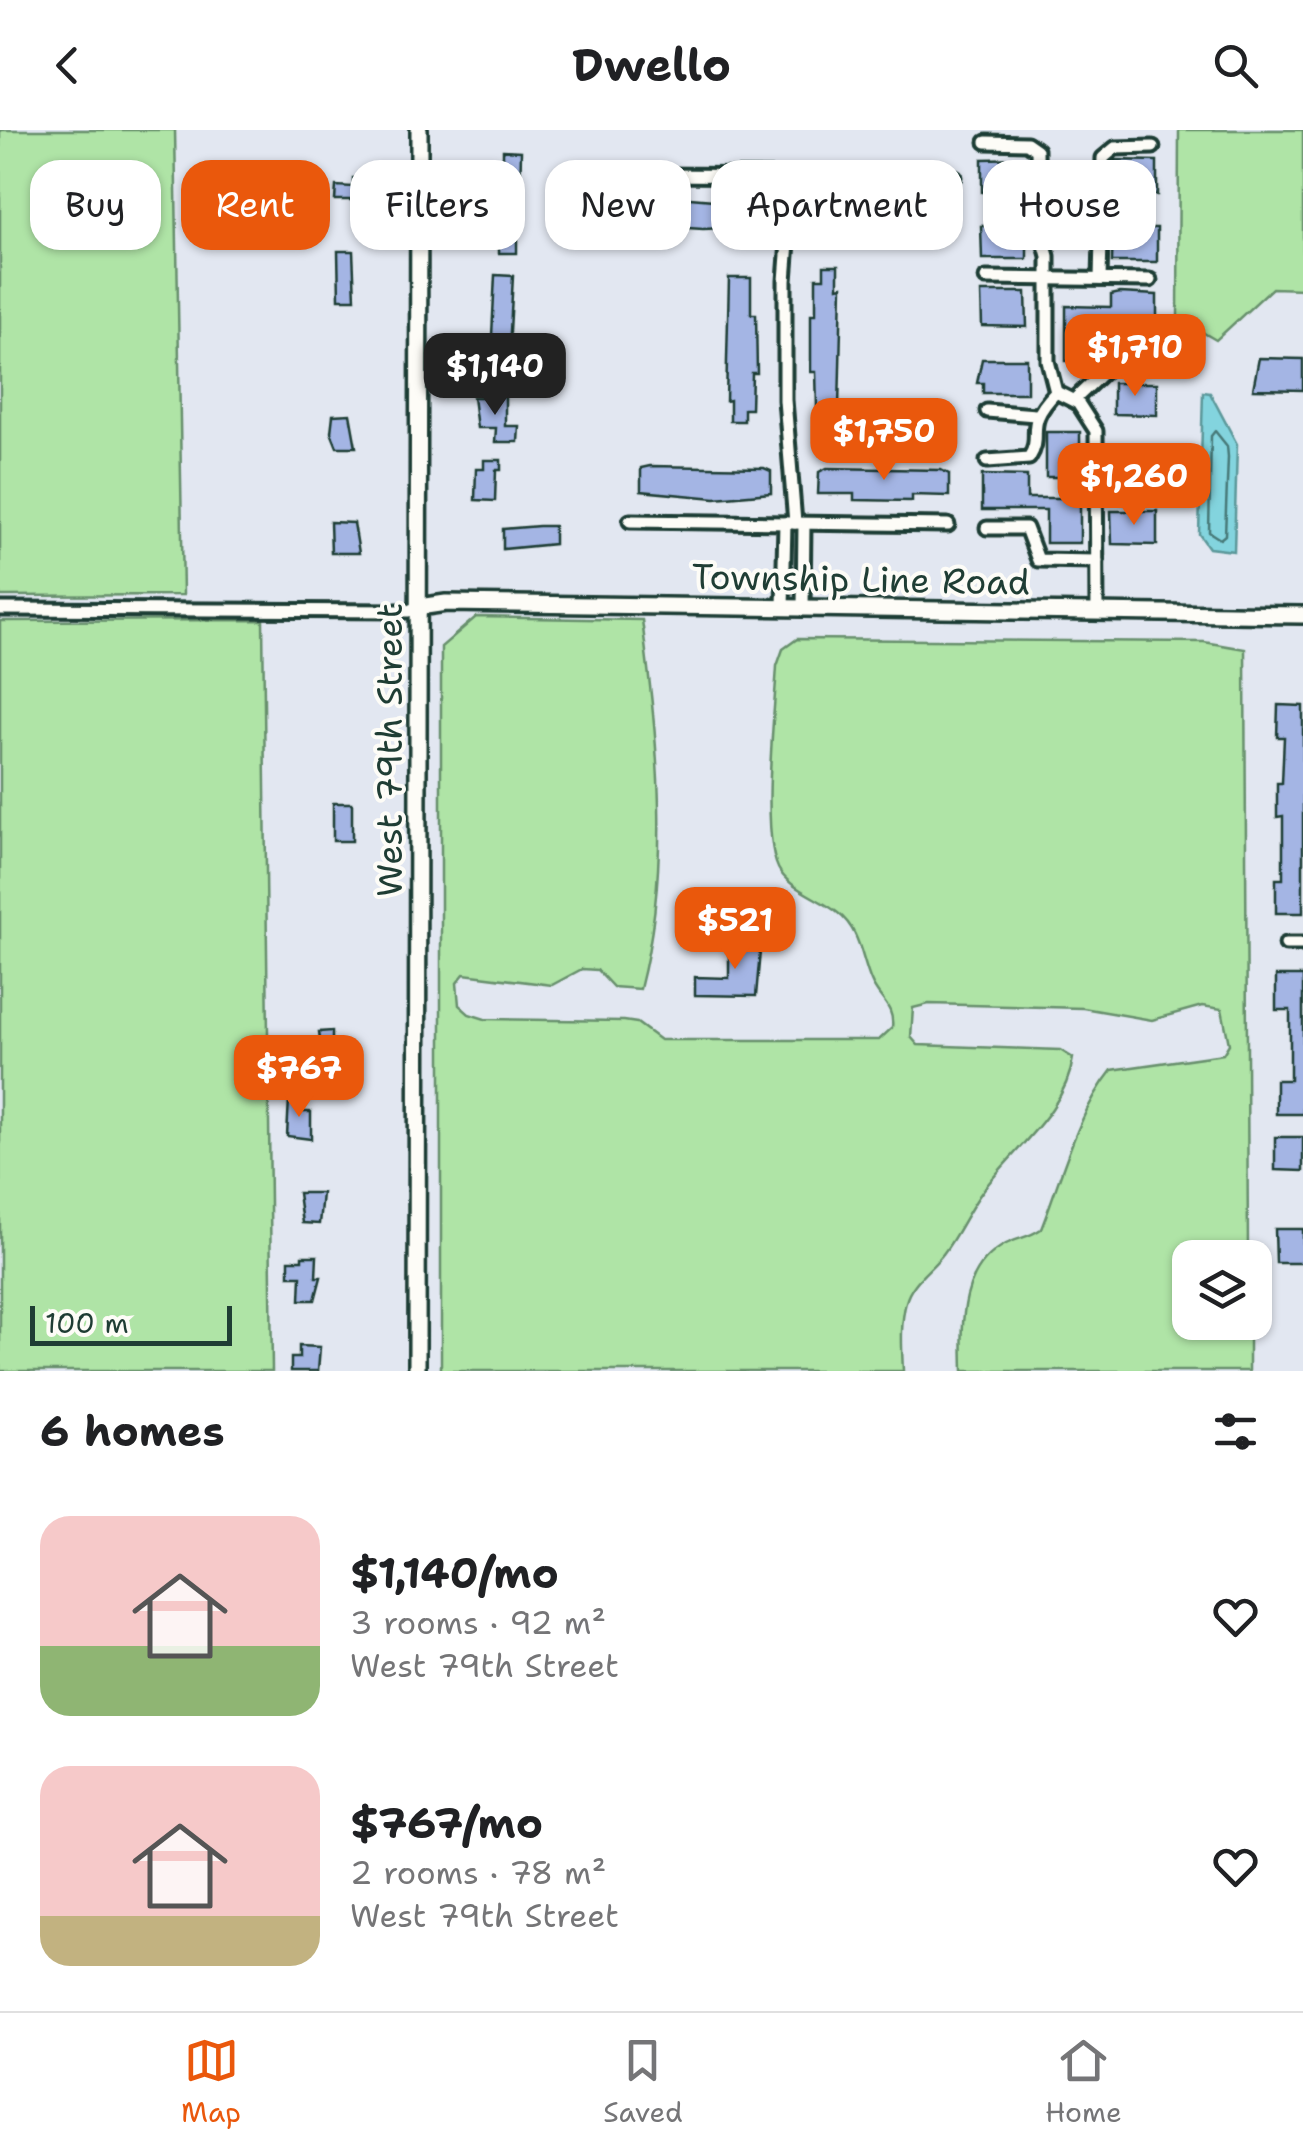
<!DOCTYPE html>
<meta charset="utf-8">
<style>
:root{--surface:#fff;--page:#f6f6f6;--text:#202124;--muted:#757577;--line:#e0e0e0;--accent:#ea580c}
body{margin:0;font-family:"Shantell Sans",sans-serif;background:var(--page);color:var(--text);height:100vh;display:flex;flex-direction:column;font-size:38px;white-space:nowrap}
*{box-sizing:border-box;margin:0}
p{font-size:32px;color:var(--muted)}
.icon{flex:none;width:55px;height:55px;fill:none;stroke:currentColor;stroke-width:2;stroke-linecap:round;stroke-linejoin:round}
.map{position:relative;height:1241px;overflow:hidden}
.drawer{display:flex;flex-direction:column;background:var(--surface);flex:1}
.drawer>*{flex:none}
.top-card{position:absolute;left:30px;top:30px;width:1245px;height:90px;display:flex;gap:20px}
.buttons{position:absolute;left:1172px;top:1110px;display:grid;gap:20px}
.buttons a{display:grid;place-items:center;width:100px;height:100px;border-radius:20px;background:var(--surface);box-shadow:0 2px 8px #0004;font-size:50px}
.scale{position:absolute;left:30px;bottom:25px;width:202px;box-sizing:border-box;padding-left:10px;border:5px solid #1f3d34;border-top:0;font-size:28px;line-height:35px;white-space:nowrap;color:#1f3d34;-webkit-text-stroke:8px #fdfcf7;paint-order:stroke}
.price{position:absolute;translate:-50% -85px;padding:0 22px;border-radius:20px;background:var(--accent);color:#fff;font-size:32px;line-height:65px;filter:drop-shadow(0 2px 5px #0008)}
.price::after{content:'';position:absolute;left:50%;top:60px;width:30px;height:22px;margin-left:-15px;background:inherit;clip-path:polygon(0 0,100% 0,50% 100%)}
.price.active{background:#222;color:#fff}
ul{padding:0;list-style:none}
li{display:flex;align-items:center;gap:30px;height:250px;padding:0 40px}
li span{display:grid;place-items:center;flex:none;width:280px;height:200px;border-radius:30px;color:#555}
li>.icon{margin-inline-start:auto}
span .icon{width:120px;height:120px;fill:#fffc;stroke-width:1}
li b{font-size:42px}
h2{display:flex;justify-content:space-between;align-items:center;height:120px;padding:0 40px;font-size:42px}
.chip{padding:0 35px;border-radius:30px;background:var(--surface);box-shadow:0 2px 8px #0004;font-size:35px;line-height:90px}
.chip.active{background:var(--accent);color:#fff}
header{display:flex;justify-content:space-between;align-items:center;height:130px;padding:0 40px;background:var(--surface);font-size:45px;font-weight:700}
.menu{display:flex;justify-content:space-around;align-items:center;height:140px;border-top:2px solid var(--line);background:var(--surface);font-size:28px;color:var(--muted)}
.menu a{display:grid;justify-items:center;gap:5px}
.menu .active{color:var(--accent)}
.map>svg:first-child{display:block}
.green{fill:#afe4a6;stroke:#67906d;stroke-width:2.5}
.water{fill:#83d4de;stroke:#5b989a;stroke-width:2.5}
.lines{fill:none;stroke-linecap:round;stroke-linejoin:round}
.shore{stroke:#477978;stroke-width:2.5}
.building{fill:#a4b5e4;stroke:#1f3d34;stroke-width:2.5}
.minor-casing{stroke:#1f3d34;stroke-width:19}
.secondary-casing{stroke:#1f3d34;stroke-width:22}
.minor{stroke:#fdfcf7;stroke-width:11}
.secondary{stroke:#fdfcf7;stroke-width:15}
.labels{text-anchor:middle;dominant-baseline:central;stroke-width:8;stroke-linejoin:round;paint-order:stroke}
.street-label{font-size:35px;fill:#1f3d34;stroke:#fdfcf7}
</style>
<header><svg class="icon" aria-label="back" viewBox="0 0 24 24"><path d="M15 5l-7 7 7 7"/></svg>Dwello<svg class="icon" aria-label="search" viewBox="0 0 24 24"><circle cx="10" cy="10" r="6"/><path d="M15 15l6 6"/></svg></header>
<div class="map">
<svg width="1303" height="1241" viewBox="0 0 1303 1241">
<rect width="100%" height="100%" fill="#e2e7f1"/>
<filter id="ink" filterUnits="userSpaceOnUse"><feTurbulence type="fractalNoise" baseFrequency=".01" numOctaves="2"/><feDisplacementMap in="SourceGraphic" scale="20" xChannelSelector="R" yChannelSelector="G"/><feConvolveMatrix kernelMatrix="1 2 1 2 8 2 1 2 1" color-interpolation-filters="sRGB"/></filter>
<g filter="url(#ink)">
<g class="green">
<polygon points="0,0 175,0 183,465 0,466"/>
<polygon points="1179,0 1303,0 1303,159 1272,158 1216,210 1178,188"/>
<path d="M476,487l166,3c16,126 30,245 -2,369l-27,-2 -16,-17 -15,-1 -30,16 -88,-11 -7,9 2,22 10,9 16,5 139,2 13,2 23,17h219l13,-12c3,-22 -14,-29 -21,-47 -10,-24 -11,-51 -33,-68 -17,-14 -44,-22 -57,-40 -22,-28 -6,-167 -4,-207l6,-17 14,-10 407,3 41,7 3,608 -58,1v64l59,1v48h-286c-1,-45 -5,-102 43,-127 12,-6 24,-7 35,-15 21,-53 35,-114 71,-159l111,-16 6,-10 -7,-35 -20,-3 -50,14 -69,-12 -154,-4 -16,4 -2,29 7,8 142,5 13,8c-7,55 -64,94 -94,138 -13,19 -22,40 -36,58 -13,17 -32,28 -37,48 -6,23 -4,46 -3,69h-462v-724z"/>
<polygon points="263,490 272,1241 0,1241 0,491"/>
</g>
<polygon class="water" points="1203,262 1210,263 1237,314 1234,421 1209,418 1199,404"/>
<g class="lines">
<polygon class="shore" points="1215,301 1227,316 1228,327 1225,405 1220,409 1209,402 1211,306"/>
</g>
<g class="building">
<polygon points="503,20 521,21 520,65 503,64"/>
<polygon points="1027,28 1027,62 982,62 982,29"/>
<polygon points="1115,30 1157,31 1157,65 1112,64"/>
<polygon points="353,48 371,48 373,65 362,65 362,70 335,70 336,56 353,57"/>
<polygon points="1052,58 1084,58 1084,104 1051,104"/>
<polygon points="678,67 772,75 772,96 703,99 641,95 642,72 678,73"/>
<polygon points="855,71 949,78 948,100 818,98 818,76 854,76"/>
<rect x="499" y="94" width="18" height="29"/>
<polygon points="1013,95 1027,95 1027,129 982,129 981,96"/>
<polygon points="1113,98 1157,98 1157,132 1112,132"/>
<polygon points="338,121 353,121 355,169 339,169"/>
<polygon points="824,136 838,136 838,157 842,156 839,278 817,278 816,242 811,242 811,184 816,184 816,148 824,148"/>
<polygon points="495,145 513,146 509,220 517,228 489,250 479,239 491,226"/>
<polygon points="729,148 751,148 751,184 756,184 757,243 752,243 751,279 744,279 744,291 730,291 730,270 726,271"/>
<polygon points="981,162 1026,162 1027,197 982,196"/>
<polygon points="1120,163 1157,165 1157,198 1101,201 1099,230 1066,231 1066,176 1111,177 1111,165"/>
<polygon points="1259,228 1303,229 1303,260 1253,259"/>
<polygon points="982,229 1027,229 1027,263 983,263 983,253 977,253"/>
<polygon points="1113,253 1157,253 1157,285 1113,284"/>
<polygon points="473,267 505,267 505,296 519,296 518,312 495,312 496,298 477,298"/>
<polygon points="350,284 356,317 337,317 331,302 333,285"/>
<rect x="1046" y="302" width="34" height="45"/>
<polygon points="1112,316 1157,316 1158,350 1112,349"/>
<polygon points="484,330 501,330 501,340 496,340 495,371 475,370 476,339 484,339"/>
<polygon points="650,336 764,338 771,341 771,363 715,368 641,361 641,338"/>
<polygon points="827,338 941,340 949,344 949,366 912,365 912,371 854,370 854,364 818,364 819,342"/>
<polygon points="982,345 1027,346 1027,368 1080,368 1080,413 1046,413 1046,380 982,380"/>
<polygon points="1111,381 1157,381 1157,415 1112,414"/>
<polygon points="330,392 354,393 359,423 331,423"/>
<polygon points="539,396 554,396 554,414 503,419 503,399"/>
<polygon points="1278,575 1303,576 1303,783 1276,783 1276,749 1283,749 1283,686 1277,687 1277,653 1282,653 1284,607 1277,607"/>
<rect x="333" y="673" width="19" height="38"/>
<polygon points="729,810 761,810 756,866 695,865 695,847 729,848"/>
<polygon points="1276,846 1303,846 1303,984 1276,984 1276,950 1290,950 1290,880 1276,880"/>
<polygon points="332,901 332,912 339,912 336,935 311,936 310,909 320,909 319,902"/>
<polygon points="289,969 303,969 303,982 311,982 311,1009 287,1006"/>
<polygon points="1275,1007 1303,1007 1303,1041 1275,1040"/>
<polygon points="298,1063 322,1063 319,1094 302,1093"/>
<polygon points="1275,1099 1303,1099 1303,1133 1276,1133"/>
<polygon points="302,1126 317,1126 316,1147 321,1147 315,1170 300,1170 301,1146 289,1146 289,1130 302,1130"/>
<polygon points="299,1216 320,1217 318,1241 291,1241 291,1228 299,1228"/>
</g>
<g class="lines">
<g class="minor-casing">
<g id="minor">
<polyline points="986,12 1027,13 1037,20 1038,91 1048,126 1048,231 1056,262"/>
<polyline points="650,45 954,47"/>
<polyline points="793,46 785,151 785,270 795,393"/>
<polyline points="986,148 1150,150"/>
<polyline points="1100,149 1103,28 1115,18 1153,17"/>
<polyline points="1056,262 1078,273 1096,301 1097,483"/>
<polyline points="1074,270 1117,229 1152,227"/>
<polyline points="987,281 1035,285"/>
<path d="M987,331l42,-3c16,-25 -8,-30 27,-66"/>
<polyline points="630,391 948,395"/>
<polyline points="987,398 1026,398 1038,430 1097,431"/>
<polyline points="783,477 785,393"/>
<polyline points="803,477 804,394"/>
<polyline points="0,479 408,481 419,477"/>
<polyline points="1286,814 1303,814"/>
</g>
</g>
<g class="secondary-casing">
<g id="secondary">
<polyline points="419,477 446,473 1303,485"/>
<polyline points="417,1241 419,0"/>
</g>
</g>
<use href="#minor" class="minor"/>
<use href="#secondary" class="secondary"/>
</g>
</g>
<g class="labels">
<g class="street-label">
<text transform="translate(861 449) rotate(1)">Township Line Road</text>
<text transform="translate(389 620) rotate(-90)">West 79th Street</text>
</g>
</g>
</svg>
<div class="buttons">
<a><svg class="icon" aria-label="layers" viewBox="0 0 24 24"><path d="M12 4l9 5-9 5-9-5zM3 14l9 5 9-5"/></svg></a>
</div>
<div class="scale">100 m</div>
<b class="price" style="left:1135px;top:269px">$1,710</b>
<b class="price active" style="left:495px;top:288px">$1,140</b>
<b class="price" style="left:884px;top:353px">$1,750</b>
<b class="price" style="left:1134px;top:398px">$1,260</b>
<b class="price" style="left:735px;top:842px">$521</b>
<b class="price" style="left:299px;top:990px">$767</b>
<div class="top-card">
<a class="chip">Buy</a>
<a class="chip active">Rent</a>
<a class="chip">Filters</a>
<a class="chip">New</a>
<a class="chip">Apartment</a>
<a class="chip">House</a>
</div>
</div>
<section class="drawer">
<h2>6 homes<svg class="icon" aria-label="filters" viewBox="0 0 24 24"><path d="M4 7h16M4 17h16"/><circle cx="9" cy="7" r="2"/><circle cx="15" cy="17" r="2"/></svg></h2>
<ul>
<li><span style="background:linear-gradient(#f6c9c9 65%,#8fb573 0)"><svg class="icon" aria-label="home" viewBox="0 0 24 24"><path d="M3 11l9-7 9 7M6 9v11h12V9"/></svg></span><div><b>$1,140/mo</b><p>3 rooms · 92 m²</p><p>West 79th Street</p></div><svg class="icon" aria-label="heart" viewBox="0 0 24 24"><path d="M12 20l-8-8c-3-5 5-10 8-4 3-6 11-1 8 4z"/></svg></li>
<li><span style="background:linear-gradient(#f6c9c9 75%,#c2b280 0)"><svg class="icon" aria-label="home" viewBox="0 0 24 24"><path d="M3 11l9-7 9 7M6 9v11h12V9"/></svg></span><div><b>$767/mo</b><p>2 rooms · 78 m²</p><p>West 79th Street</p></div><svg class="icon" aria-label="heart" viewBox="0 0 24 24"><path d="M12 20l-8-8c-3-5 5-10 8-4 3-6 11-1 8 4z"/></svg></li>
</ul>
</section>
<nav class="menu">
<a class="active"><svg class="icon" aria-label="map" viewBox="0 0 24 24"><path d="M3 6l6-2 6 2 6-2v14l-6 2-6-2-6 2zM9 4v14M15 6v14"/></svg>Map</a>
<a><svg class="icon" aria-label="saved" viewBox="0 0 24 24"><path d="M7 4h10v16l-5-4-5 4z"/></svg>Saved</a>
<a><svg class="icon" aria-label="home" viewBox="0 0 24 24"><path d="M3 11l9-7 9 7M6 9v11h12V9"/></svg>Home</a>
</nav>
